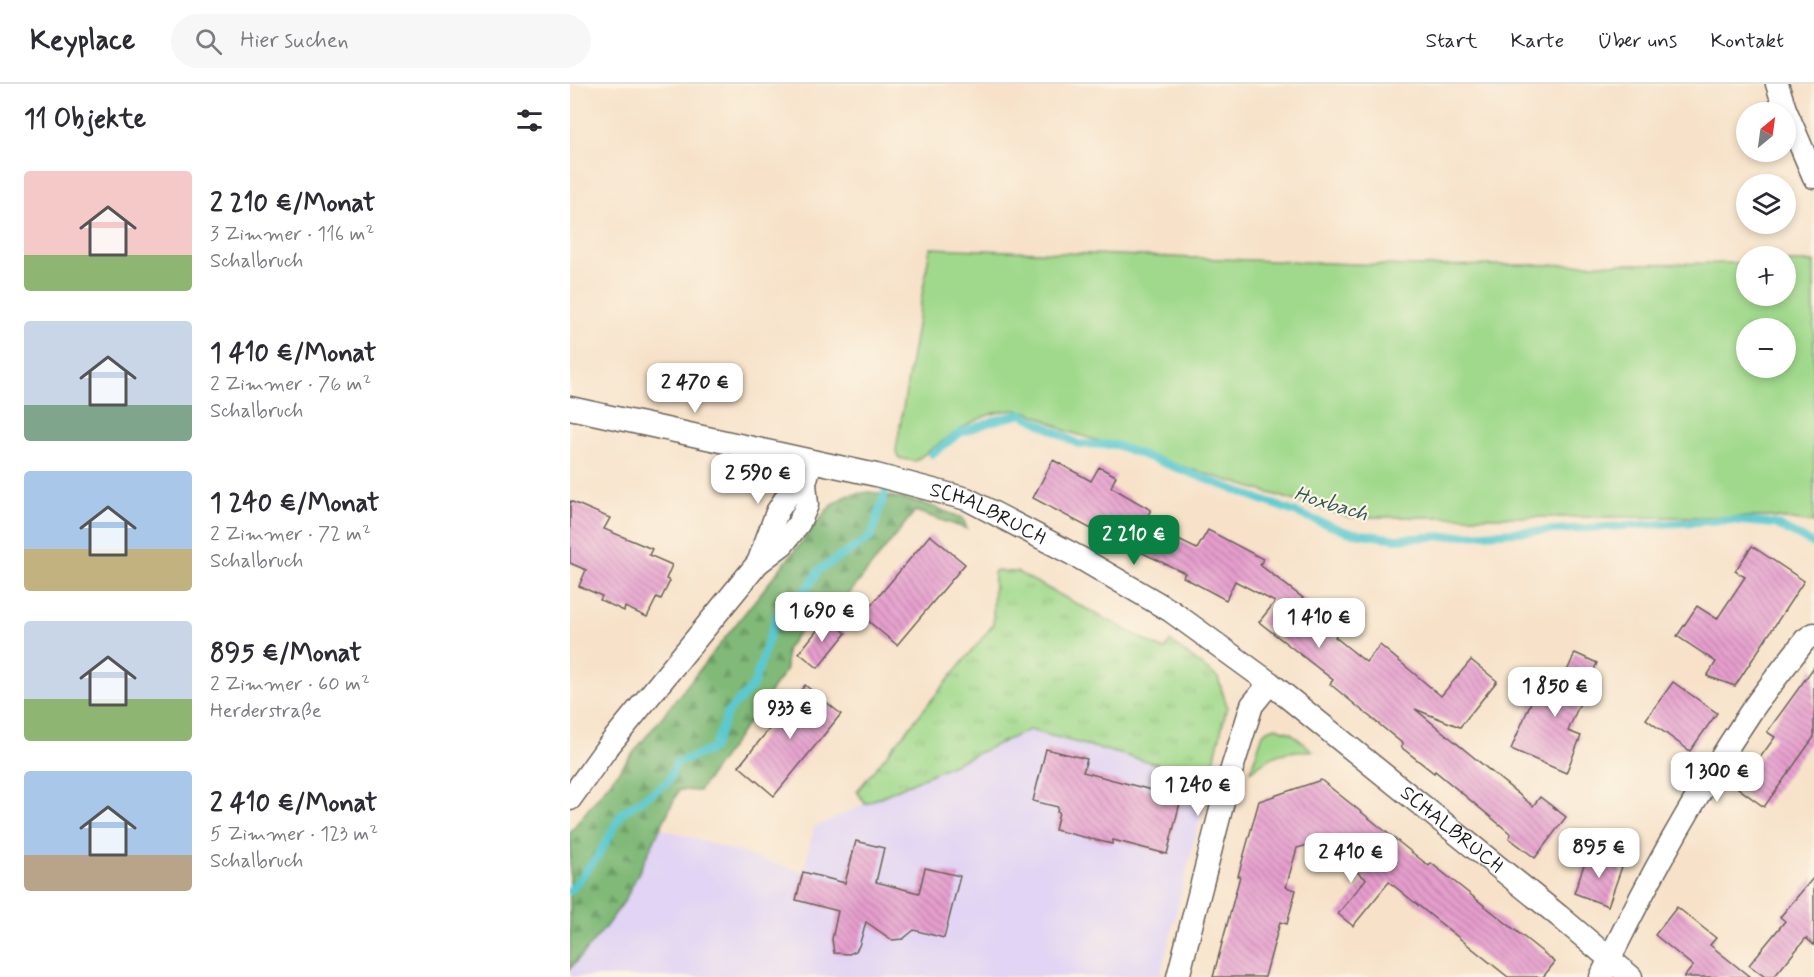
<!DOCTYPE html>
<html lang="de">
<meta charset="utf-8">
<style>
:root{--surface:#fff;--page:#f7f7f7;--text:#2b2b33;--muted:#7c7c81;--line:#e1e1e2;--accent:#0b8043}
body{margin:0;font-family:Mynerve,sans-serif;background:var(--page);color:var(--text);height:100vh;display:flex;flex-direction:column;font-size:22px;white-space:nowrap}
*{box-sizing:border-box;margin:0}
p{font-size:20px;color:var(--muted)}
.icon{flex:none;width:33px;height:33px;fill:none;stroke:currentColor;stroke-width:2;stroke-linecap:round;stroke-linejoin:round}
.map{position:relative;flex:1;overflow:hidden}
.sheet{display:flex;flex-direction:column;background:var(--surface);width:570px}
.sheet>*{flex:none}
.needle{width:39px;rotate:29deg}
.fabs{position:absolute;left:1166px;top:18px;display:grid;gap:12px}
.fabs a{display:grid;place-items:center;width:60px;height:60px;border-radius:50%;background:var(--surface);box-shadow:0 3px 9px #0003;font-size:30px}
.price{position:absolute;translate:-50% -51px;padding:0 14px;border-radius:12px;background:#fff;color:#222;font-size:20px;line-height:39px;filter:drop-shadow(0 2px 3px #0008)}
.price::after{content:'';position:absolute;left:50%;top:36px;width:18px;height:14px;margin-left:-9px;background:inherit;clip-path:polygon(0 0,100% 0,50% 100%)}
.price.on{background:var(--accent);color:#fff}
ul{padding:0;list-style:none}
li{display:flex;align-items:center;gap:18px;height:150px;padding:0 24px}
li span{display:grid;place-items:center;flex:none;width:168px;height:120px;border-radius:6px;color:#555}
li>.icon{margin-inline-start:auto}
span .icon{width:72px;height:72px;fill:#fffc;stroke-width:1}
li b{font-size:26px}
h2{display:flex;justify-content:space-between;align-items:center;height:72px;padding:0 24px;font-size:26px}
header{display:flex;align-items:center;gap:36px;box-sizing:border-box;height:84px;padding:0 30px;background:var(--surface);border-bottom:2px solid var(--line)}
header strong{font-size:28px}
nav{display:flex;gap:33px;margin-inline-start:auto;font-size:21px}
.search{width:420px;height:54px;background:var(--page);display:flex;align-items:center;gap:15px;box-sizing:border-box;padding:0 21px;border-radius:33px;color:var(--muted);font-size:22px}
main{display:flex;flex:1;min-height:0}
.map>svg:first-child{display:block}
.built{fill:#e1d4f4}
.grass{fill:#a0d98c;stroke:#5e7a54;stroke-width:1.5;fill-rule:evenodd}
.forest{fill:url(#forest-firs);stroke:#4e6a4a;stroke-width:1.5}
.park{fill:url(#park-tufts);stroke:#5e7a54;stroke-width:1.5}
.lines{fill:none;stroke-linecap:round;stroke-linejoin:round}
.stream{stroke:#5cc9d0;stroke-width:8}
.building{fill:url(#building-back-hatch)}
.minor-casing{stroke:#696159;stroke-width:25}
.minor{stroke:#fff;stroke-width:22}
.labels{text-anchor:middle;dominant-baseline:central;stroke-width:4.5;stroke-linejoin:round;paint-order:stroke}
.street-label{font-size:20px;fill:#1c1c1c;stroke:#fcf5e5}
.water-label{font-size:21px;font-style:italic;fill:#32595b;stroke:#fcf5e5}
</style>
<header>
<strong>Keyplace</strong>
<div class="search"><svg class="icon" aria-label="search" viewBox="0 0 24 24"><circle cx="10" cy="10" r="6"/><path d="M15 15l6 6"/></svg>Hier suchen</div>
<nav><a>Start</a><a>Karte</a><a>Über uns</a><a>Kontakt</a></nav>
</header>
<main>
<section class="sheet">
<h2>11 Objekte<svg class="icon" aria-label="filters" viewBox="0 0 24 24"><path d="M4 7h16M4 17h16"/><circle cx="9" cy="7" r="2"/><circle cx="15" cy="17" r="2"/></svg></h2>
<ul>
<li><span style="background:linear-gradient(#f6c9c9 70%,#8fb573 0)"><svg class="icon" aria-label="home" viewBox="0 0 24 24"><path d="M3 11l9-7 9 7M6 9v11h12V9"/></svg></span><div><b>2 210 €/Monat</b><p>3 Zimmer · 116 m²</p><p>Schalbruch</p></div></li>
<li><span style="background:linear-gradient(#c9d6e8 70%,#7fa58c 0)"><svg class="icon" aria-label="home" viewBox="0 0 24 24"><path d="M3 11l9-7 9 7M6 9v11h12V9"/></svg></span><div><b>1 410 €/Monat</b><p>2 Zimmer · 76 m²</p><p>Schalbruch</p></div></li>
<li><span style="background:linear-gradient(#a9c7e8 65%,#c2b280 0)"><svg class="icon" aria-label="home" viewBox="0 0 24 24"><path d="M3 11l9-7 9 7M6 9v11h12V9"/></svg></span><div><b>1 240 €/Monat</b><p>2 Zimmer · 72 m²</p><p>Schalbruch</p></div></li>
<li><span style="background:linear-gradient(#c9d6e8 65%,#8fb573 0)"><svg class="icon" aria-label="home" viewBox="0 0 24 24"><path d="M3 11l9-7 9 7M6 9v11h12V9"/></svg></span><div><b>895 €/Monat</b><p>2 Zimmer · 60 m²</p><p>Herderstraße</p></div></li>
<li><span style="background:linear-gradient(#a9c7e8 70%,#b9a48a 0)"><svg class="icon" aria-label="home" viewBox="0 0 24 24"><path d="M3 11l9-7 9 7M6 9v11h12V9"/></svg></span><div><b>2 410 €/Monat</b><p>5 Zimmer · 123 m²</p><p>Schalbruch</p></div></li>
</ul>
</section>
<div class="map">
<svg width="1244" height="893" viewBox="0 0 1244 893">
<defs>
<pattern id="forest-firs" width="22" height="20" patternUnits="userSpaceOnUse" patternTransform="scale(1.5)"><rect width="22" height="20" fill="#80b978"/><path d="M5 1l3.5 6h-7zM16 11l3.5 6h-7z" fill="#6e9e67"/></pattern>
<pattern id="park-tufts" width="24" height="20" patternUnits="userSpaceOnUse" patternTransform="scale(1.5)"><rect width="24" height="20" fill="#a0d98c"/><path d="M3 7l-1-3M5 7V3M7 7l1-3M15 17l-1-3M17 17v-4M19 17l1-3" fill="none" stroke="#89ba78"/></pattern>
<pattern id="building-back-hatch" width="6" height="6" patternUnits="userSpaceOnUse" patternTransform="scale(1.5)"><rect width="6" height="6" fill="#e69ece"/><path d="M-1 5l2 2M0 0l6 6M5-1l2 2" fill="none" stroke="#ba80a6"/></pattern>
</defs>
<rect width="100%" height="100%" fill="#fcf5e5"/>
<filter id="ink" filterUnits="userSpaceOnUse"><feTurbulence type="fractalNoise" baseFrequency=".0167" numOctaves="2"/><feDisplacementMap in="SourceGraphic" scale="12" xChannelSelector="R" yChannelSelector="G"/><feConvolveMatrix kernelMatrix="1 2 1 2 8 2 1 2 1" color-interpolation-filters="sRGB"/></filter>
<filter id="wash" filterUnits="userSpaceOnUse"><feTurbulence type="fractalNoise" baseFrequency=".008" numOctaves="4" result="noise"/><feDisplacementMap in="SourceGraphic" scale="24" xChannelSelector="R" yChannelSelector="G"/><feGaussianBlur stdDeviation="1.35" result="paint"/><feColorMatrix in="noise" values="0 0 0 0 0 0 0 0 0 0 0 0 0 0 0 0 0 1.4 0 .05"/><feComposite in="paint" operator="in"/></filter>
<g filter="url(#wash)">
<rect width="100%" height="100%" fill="#f7e2c9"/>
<polygon class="built" points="459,646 640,694 590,893 0,893 0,885 34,845 55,816 90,744 233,788 244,743"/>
<g class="grass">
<path d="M360,164l478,18 338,-3v33h39v-34h29v261l-44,-6h-422l-282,-86c-13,-7 -28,-17 -43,-20 -38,-7 -79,30 -108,50l-17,-3 -2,-8zM1176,244h39v40h-39z"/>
<path d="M706,643l15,6 22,18c-27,-2 -42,4 -63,21l13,-38 4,-4z"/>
</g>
<path class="forest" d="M300,408l53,11 40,15 4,11 -52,-18 -74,93 -27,7 -28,39v20l-87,121 -20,-1 -54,110 -21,29 -34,40v-137l257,-322c17,-16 21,-15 43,-18z"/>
<polygon class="park" points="424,487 447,488 594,566 600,557 648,594 657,622 640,694 459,646 295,720 287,707 423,541"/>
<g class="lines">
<g class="stream">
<polyline points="362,370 390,349 423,337 452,330 508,360 546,361 777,448 826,455 1159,436 1205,440 1244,460"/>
<polyline points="0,807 28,772 52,729 98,698 106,679 143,665 158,628 183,602 209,524 236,506 249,486 301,453 315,408"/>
</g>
</g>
<g id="blocks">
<g class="building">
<polygon points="483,376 521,397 529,383 546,392 541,403 581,426 573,439 627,465 638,446 693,475 690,481 772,544 765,553 796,578 810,561 871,612 901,576 927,597 890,643 845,625 963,722 970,713 996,733 965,774 939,754 941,750 865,687 864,689 831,663 833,660 760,600 763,596 689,538 705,518 665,497 656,516 613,493 615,489 560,463 557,468 528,451 529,449 463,414"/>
<polygon points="0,417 40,434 34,445 82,465 79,471 102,481 96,495 100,497 91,515 87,513 77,533 55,523 54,527 30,516 32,512 9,502 16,486 0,479"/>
<polygon points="360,451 395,480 327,561 292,532"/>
<polygon points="1182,462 1234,497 1165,602 1137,592 1146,578 1107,552 1127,522 1147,535 1175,493 1165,487"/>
<polygon points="257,534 276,549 248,584 229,569"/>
<polygon points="1005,569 1027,579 998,647 1011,652 996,689 941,665 971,595 990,603"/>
<polygon points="1244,583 1244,653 1194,723 1168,704 1205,653 1197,648"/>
<polygon points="1103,598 1147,629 1120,667 1076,635"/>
<polygon points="235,601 271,630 204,712 169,682"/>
<polygon points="476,665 517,675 513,688 589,708 590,702 613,707 597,770 543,756 542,760 485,746 489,728 487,728 488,723 463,717"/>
<polygon points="751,696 859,782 861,779 985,878 973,893 938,893 819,798 783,842 768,830 796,795 748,758 727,764 716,803 726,806 717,840 710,838 695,893 643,893 670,792 668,792 689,717"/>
<polygon points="286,757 314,764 306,798 349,809 355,784 390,792 374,854 344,846 333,855 322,856 296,838 289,862 286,867 279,870 264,869 262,855 268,827 226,816 233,788 275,799"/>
<polygon points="1019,767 1053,780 1038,822 1004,809"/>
<polygon points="1244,793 1244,861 1236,854 1204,893 1195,893 1179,881 1215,837 1210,833"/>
<polygon points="1107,823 1146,854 1140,861 1180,893 1114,893 1123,882 1085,851"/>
</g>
</g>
</g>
<g filter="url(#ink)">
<use href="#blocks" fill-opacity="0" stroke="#696159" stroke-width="1.5"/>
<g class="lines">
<g class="minor-casing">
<g id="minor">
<polyline points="1207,0 1215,25 1244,93"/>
<path id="s1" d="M0,324l306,67 91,24 113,59 91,53 99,72 289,233 72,61"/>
<polyline points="188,479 207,428 219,409 235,399"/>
<polyline points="0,715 36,665 188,479 213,460 229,439 237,421 235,399 241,377"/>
<polyline points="608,893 659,694 682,621 700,599"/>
<path d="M1031,893c43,-91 93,-180 149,-264 17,-25 37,-49 55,-73l9,-6"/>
</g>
</g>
<use href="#minor" class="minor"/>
</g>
</g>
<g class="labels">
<g class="street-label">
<text stroke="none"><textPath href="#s1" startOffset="432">SCHALBRUCH</textPath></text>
<text stroke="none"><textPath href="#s1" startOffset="996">SCHALBRUCH</textPath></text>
</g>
<g class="water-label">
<text transform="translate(761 420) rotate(17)">Hoxbach</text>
</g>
</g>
</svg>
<div class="fabs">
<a><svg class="needle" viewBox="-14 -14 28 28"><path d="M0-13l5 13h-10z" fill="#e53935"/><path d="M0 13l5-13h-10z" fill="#7c7c81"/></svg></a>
<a><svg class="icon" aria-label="layers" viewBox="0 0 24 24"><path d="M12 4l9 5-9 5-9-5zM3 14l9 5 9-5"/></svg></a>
<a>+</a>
<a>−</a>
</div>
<b class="price" style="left:125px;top:330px">2 470 €</b>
<b class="price" style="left:188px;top:421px">2 590 €</b>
<b class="price on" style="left:564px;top:482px">2 210 €</b>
<b class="price" style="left:252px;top:559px">1 690 €</b>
<b class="price" style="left:749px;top:565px">1 410 €</b>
<b class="price" style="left:985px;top:634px">1 850 €</b>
<b class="price" style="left:220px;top:656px">933 €</b>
<b class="price" style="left:1147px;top:719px">1 300 €</b>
<b class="price" style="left:628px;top:733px">1 240 €</b>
<b class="price" style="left:1029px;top:795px">895 €</b>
<b class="price" style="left:781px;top:800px">2 410 €</b>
</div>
</main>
